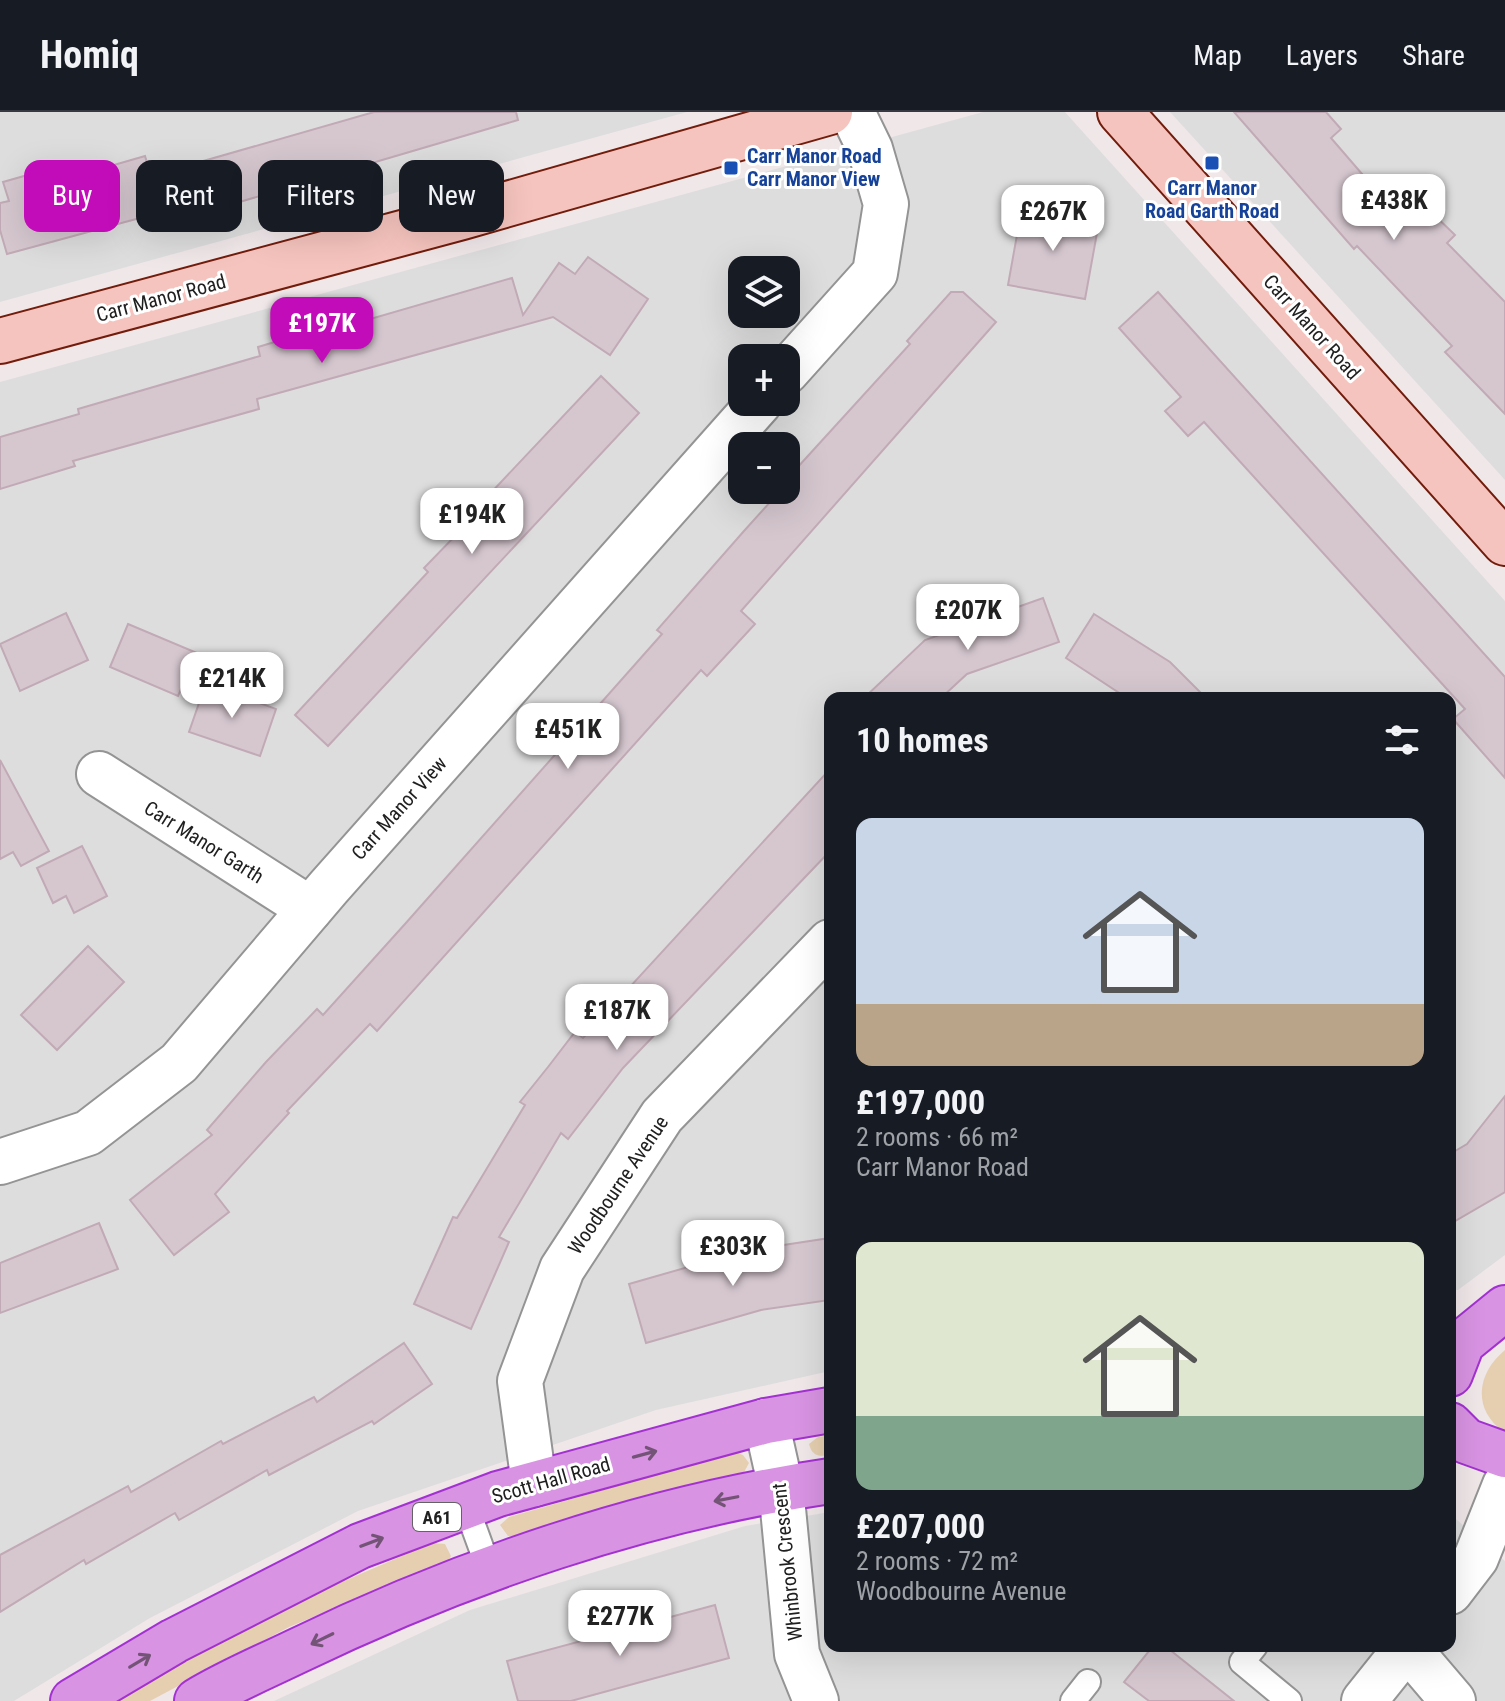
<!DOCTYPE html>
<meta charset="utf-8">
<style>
:root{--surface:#171b24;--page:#242831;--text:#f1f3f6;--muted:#9ea1a6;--line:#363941;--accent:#c30cb9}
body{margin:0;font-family:"Roboto Condensed",sans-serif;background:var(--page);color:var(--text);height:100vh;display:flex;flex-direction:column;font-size:30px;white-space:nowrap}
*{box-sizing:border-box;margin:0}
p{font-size:26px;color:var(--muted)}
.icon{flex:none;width:44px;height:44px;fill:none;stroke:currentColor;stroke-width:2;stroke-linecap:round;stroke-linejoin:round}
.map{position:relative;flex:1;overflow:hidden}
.side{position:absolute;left:824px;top:580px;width:632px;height:960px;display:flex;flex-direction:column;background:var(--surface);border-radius:16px;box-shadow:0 8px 32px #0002}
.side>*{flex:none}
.hud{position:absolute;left:24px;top:48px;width:680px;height:72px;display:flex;gap:16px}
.buttons{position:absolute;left:728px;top:144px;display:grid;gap:16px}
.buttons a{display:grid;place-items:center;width:72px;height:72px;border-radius:16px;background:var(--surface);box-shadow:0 8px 32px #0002;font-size:40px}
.price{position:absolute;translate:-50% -68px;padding:0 18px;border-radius:16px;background:#fff;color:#222;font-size:26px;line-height:52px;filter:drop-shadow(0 2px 4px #0008)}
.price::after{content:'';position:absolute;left:50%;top:48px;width:24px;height:18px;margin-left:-12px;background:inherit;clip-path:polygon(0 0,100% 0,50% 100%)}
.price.selected{background:var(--accent);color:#fff}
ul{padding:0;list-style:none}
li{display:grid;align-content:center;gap:16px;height:424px;padding:0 32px}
li span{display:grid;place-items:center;height:248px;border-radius:16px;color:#555}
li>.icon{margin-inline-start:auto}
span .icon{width:144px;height:144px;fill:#fffc;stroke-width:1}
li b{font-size:34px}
h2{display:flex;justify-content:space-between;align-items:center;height:96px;padding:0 32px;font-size:34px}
.pill{padding:0 28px;border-radius:16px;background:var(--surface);box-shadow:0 8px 32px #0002;font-size:28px;line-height:72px}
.pill.selected{background:var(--accent);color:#fff}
header{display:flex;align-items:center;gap:48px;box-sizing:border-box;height:112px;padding:0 40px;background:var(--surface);border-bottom:2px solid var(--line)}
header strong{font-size:38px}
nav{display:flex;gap:44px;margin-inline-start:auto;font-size:28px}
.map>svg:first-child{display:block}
.residential{fill:#deddde;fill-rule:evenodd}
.grass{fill:#e6cfb0}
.building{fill:#d6c7cf;stroke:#c1aab5;stroke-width:2}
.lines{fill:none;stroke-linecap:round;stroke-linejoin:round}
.lane-casing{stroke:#949494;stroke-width:28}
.street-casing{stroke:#949494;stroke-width:48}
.secondary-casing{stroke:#721c0c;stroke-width:48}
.highway-casing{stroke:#a331d1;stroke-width:48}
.lane{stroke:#fff;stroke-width:24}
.street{stroke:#fff;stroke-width:44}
.secondary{stroke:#f6c4be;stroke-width:44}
.highway{stroke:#d893e2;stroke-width:44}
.oneway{stroke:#735477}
.transit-dot{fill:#1a4fb4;stroke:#fff;stroke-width:3}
.labels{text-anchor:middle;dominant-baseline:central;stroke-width:6;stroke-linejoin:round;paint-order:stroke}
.shield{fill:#fff;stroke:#636363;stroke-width:2}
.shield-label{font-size:18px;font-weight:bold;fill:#202020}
.transit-label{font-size:20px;font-weight:bold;fill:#164399;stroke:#fff;text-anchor:start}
.street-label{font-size:20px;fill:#202020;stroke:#fff}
</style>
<header>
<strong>Homiq</strong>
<nav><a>Map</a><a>Layers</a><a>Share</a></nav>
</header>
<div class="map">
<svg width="1505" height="1589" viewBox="0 0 1505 1589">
<rect width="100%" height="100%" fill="#f0e7e9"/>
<g class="residential">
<polygon points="0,0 687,0 0,190"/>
<path d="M983,0h82l440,489v654l-47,35h-8v-592h-620v673l-174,39 -298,101 -208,107 -136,83h-14v-1319zM742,158h44v44h-44zM742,246h44v44h-44zM742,334h44v44h-44z"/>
<polygon points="1170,0 1505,0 1505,368"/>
<polygon points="830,1400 830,1534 1450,1534 1450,1402 1505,1449 1505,1589 274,1589 470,1498 745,1414"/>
</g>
<g class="grass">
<path d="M1505,1238v83c-33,-23 -29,-59 0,-83z"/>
<path d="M830,1323v20c-11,2 -18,1 -21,-11l9,-7z"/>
<polygon points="736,1340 743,1343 749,1351 742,1364 515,1425 508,1424 500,1413 509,1405"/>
<polygon points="432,1431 445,1432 451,1444 448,1449 289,1515 150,1589 107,1589 279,1497"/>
</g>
<g class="building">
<polygon points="374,0 516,0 518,8 202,101 199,90 7,142 0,118 0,91 9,89 3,70 59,54 62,68 145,44 151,64"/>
<polygon points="1234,0 1326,0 1341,17 1331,26 1375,77 1389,65 1421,102 1427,96 1455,123 1447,131 1505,190 1505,302 1445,240 1452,234 1357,134 1354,137"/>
<polygon points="1022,95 1099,110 1085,187 1008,173"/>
<polygon points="588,145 648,187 610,243 553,205 257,287 259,297 73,349 75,354 0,377 0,325 79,302 78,297 260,244 258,235 328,214 329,219 512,166 523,203 559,151 575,162"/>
<polygon points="951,180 963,180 996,210 741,499 755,512 707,564 701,558 377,919 370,912 287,999 289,1001 215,1082 229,1100 174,1143 130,1088 212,1023 207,1018 266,950 317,897 323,903 405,812 662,522 657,518 744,419 781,378 786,378 786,368 910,232 907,229"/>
<polygon points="1158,180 1505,565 1505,666 1453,607 1465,597 1204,310 1188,324 1165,299 1181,285 1119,216"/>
<polygon points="601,264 639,301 328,634 295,603 428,460 424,456 489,389 486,386"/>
<polygon points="1043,486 1059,530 967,562 941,586 864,586 925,528"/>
<polygon points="66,501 88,548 20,579 0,532"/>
<polygon points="1094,502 1170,550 1206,586 1127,586 1066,546"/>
<polygon points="128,512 197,541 178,584 110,555"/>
<polygon points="206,571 276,597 260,644 189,620"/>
<polygon points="0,648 49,739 21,754 13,740 0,747"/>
<polygon points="830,657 830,739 623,956 568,1027 561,1021 499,1125 509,1130 471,1217 414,1192 453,1105 457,1106 525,993 520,990 548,955 575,920 583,926"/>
<polygon points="82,734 107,784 74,801 66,784 53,791 37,756"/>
<polygon points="88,834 124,870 57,938 21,903"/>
<polygon points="1505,984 1505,1080 1450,1112 1450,1042 1467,1032"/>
<polygon points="99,1111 118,1157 0,1201 0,1151"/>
<polygon points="830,1126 830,1188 761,1198 646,1231 629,1172 744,1139"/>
<polygon points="404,1231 432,1272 374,1312 372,1309 269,1363 267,1358 179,1408 175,1401 86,1452 84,1448 0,1500 0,1443 128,1374 131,1380 221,1329 223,1332 314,1285 317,1290"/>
<polygon points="715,1493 729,1546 571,1589 518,1589 507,1549"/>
<polygon points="1153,1534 1165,1534 1234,1589 1149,1589 1124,1570"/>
</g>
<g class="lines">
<g class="lane-casing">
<g id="lane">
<polyline points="466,1394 490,1460"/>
<polyline points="1255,1534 1242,1550 1289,1589"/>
<polyline points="1073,1589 1088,1570"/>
</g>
</g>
<g class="street-casing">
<g id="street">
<polyline points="786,260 875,161 886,92 870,37 852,0"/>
<polyline points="99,662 310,797"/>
<polyline points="0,1050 88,1021 179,951 329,775 760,290"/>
<polyline points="766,1309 781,1376 797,1542 816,1589"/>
<polyline points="534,1372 520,1269 562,1157 662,1004 830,830"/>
<polyline points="1450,1480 1476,1446 1505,1373"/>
<polyline points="1407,1535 1453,1589"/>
<polyline points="1364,1589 1408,1534"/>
</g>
</g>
<g class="secondary-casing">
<g id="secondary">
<polyline points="1120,0 1505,431"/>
<polyline points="0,229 462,105 830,0"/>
</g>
</g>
<g class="highway-casing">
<g id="highway">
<polyline points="1450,1262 1462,1231 1505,1196"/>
<polyline points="1450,1313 1466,1329 1505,1343"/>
<polyline points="73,1589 174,1529 360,1434 498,1382 766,1309 830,1298"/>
<path d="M197,1589c31,-19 65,-33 98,-49 167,-81 351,-144 535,-171"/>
</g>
</g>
<use href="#lane" class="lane"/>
<use href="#street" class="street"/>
<use href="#secondary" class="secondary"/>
<use href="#highway" class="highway"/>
</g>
<defs><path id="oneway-shaft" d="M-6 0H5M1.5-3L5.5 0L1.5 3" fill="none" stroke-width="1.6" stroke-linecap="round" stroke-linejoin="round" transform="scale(2)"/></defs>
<g class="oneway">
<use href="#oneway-shaft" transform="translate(645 1342) rotate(-15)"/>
<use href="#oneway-shaft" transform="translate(726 1387) rotate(169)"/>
<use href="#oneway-shaft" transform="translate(372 1430) rotate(-21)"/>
<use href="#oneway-shaft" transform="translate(322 1527) rotate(154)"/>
<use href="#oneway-shaft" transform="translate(140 1549) rotate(-31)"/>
</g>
<g class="transit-dot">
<rect x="1204" y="43" width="16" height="16" rx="4"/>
<rect x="723" y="48" width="16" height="16" rx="4"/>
</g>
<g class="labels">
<rect class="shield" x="413" y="1391" width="48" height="28" rx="6"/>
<g class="shield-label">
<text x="437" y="1405">A61</text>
</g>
<g class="transit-label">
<text x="747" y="44">Carr Manor Road<tspan x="747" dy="23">Carr Manor View</tspan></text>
<text x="1212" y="76" text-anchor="middle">Carr Manor<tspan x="1212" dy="23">Road Garth Road</tspan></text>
</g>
<g class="street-label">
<text transform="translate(161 186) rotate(-15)">Carr Manor Road</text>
<text transform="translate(1312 215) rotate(48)">Carr Manor Road</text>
<text transform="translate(399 696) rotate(-48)">Carr Manor View</text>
<text transform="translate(204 730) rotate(32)">Carr Manor Garth</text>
<text transform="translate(618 1073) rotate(-56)">Woodbourne Avenue</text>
<text transform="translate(551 1368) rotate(-16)">Scott Hall Road</text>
<text transform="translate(787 1450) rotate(-96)">Whinbrook Crescent</text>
</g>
</g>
</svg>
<div class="buttons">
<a><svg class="icon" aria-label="layers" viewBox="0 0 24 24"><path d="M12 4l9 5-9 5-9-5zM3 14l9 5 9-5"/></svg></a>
<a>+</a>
<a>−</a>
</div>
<b class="price" style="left:1394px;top:130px">£438K</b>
<b class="price" style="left:1053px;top:141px">£267K</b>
<b class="price selected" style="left:322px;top:253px">£197K</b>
<b class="price" style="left:472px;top:444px">£194K</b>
<b class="price" style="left:968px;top:540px">£207K</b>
<b class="price" style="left:232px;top:608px">£214K</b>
<b class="price" style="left:568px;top:659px">£451K</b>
<b class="price" style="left:617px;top:940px">£187K</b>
<b class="price" style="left:733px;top:1176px">£303K</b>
<b class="price" style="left:620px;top:1546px">£277K</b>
<div class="hud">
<a class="pill selected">Buy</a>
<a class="pill">Rent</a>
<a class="pill">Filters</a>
<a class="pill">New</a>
</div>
<section class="side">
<h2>10 homes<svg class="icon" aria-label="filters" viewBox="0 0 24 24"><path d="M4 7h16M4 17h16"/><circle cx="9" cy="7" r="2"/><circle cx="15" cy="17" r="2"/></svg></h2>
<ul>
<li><span style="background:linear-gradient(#c9d6e8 75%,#b9a48a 0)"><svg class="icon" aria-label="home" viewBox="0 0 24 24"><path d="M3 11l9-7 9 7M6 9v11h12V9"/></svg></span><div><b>£197,000</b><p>2 rooms · 66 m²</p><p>Carr Manor Road</p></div></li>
<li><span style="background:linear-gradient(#dfe7d0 70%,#7fa58c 0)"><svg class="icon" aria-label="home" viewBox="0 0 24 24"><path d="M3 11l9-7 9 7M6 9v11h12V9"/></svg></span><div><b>£207,000</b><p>2 rooms · 72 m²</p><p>Woodbourne Avenue</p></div></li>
</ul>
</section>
</div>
